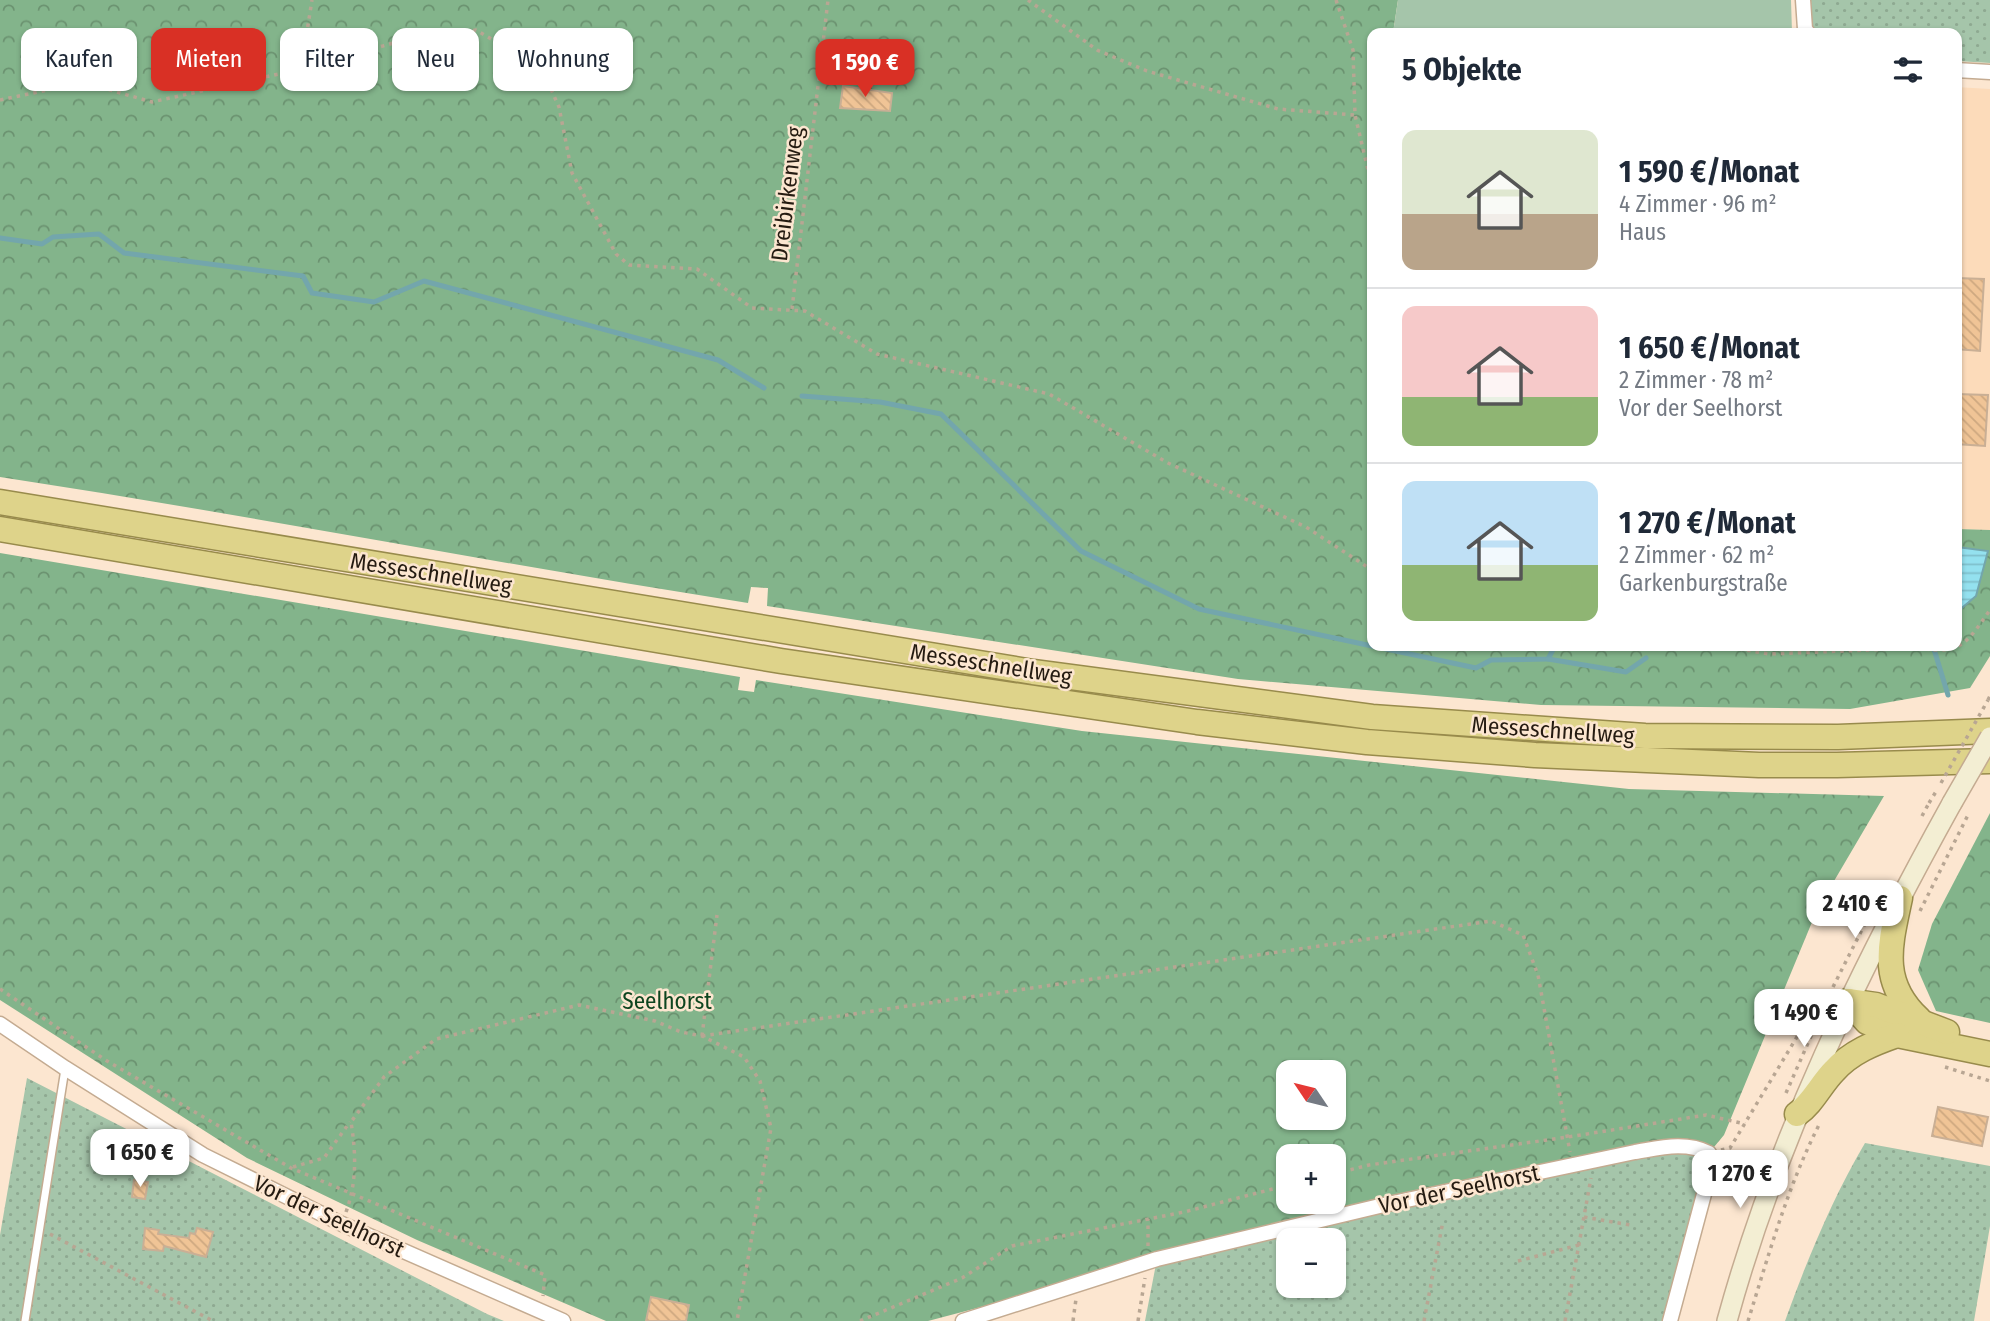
<!DOCTYPE html>
<html lang="de">
<meta charset="utf-8">
<style>
:root{--surface:#fff;--page:#f6f6f7;--text:#1f2937;--muted:#747a83;--line:#e0e1e3;--accent:#d93025}
body{margin:0;font-family:"Fira Sans Condensed",sans-serif;background:var(--page);color:var(--text);height:100vh;display:flex;flex-direction:column;font-size:26px;white-space:nowrap}
*{box-sizing:border-box;margin:0}
p{font-size:23px;color:var(--muted)}
.icon{flex:none;width:38px;height:38px;fill:none;stroke:currentColor;stroke-width:2;stroke-linecap:round;stroke-linejoin:round}
.map{position:relative;flex:1;overflow:hidden}
.drawer{position:absolute;left:1367px;top:28px;width:595px;height:623px;display:flex;flex-direction:column;background:var(--surface);border-radius:14px;box-shadow:0 2px 5px #0004}
.drawer>*{flex:none}
.banner{position:absolute;left:21px;top:28px;width:665px;height:63px;display:flex;gap:14px}
.needle{width:46px;rotate:305deg}
.tools{position:absolute;left:1276px;top:1060px;display:grid;gap:14px}
.tools a{display:grid;place-items:center;width:70px;height:70px;border-radius:14px;background:var(--surface);box-shadow:0 2px 5px #0004;font-size:35px}
.price{position:absolute;translate:-50% -60px;padding:0 16px;border-radius:14px;background:#fff;color:#222;font-size:23px;line-height:46px;filter:drop-shadow(0 2px 4px #0008)}
.price::after{content:'';position:absolute;left:50%;top:42px;width:21px;height:16px;margin-left:-10px;background:inherit;clip-path:polygon(0 0,100% 0,50% 100%)}
.price.selected{background:var(--accent);color:#fff}
ul{padding:0;list-style:none}
li{display:flex;align-items:center;gap:21px;height:175px;padding:0 35px}
li+li{border-top:2px solid var(--line)}
li span{display:grid;place-items:center;flex:none;width:196px;height:140px;border-radius:14px;color:#555}
li>.icon{margin-inline-start:auto}
span .icon{width:84px;height:84px;fill:#fffc;stroke-width:1}
li b{font-size:30px}
h2{display:flex;justify-content:space-between;align-items:center;height:84px;padding:0 35px;font-size:30px}
.tag{padding:0 24px;border-radius:14px;background:var(--surface);box-shadow:0 2px 5px #0004;font-size:24px;line-height:63px}
.tag.selected{background:var(--accent);color:#fff}
.map>svg:first-child{display:block}
.built{fill:#fcdbba}
.grass{fill:url(#grass-dots);fill-rule:evenodd}
.forest{fill:url(#forest-crowns);fill-rule:evenodd}
.park{fill:#a5c5aa}
.water{fill:url(#water-rules);stroke:#73a6ac;stroke-width:2}
.lines{fill:none;stroke-linecap:round;stroke-linejoin:round}
.stream{stroke:#73a6ac;stroke-width:5}
.building{fill:url(#building-back-hatch);stroke:#c9af95;stroke-width:2}
.service-casing{stroke:#c4ab91;stroke-width:10}
.minor-casing{stroke:#c4ab91;stroke-width:17}
.secondary-casing{stroke:#c4ab91;stroke-width:22}
.trunk-casing{stroke:#988b4c;stroke-width:27}
.path{stroke:#b8a693;stroke-width:3.5;stroke-dasharray:3.5 5;stroke-linecap:butt}
.service{stroke:#fff;stroke-width:7}
.minor{stroke:#fff;stroke-width:14}
.secondary{stroke:#f3eed3;stroke-width:19}
.trunk{stroke:#ded38a;stroke-width:24}
.secondary-bridge-casing{stroke:#c4ab91;stroke-width:22;stroke-linecap:butt}
.path-bridge{stroke:#b8a693;stroke-width:3.5;stroke-dasharray:3.5 5;stroke-linecap:butt}
.secondary-bridge{stroke:#f3eed3;stroke-width:19}
.labels{text-anchor:middle;dominant-baseline:central;stroke-width:5;stroke-linejoin:round;paint-order:stroke}
.street-label{font-size:23px;fill:#251b11;stroke:#fce6d0}
.park-label{font-size:23px;fill:#0d451f;stroke:#fce6d0}
</style>
<div class="map">
<svg width="1990" height="1321" viewBox="0 0 1990 1321">
<defs>
<pattern id="grass-dots" width="8" height="8" patternUnits="userSpaceOnUse" patternTransform="scale(1.75)"><rect width="8" height="8" fill="#a5c5aa"/><path d="M2 2h.1M6 6h.1" fill="none" stroke="#8ea991" stroke-width="1.8" stroke-linecap="round"/></pattern>
<pattern id="forest-crowns" width="20" height="18" patternUnits="userSpaceOnUse" patternTransform="scale(1.75)"><rect width="20" height="18" fill="#83b48b"/><path d="M2 6a3 3 0 1 1 6 0M12 15a3 3 0 1 1 6 0" fill="none" stroke="#6b9270"/></pattern>
<pattern id="water-rules" width="6" height="5" patternUnits="userSpaceOnUse" patternTransform="scale(1.75)"><rect width="6" height="5" fill="#94e1ef"/><path d="M0 2.5h6" fill="none" stroke="#7fc0cc"/></pattern>
<pattern id="building-back-hatch" width="6" height="6" patternUnits="userSpaceOnUse" patternTransform="scale(1.75)"><rect width="6" height="6" fill="#f0c496"/><path d="M-1 5l2 2M0 0l6 6M5-1l2 2" fill="none" stroke="#cea880"/></pattern>
</defs>
<rect width="100%" height="100%" fill="#fce6d0"/>
<polygon class="built" points="1956,87 1990,89 1990,530 1957,529"/>
<g class="grass">
<polygon points="1811,0 1990,0 1990,63 1957,61 1956,33 1816,33 1812,26"/>
<polygon points="27,1078 487,1314 504,1321 0,1321 0,1235"/>
<path d="M1865,1143l125,23v60l-16,95h-189c22,-61 47,-122 80,-178z"/>
<path d="M1635,1152l74,1 -39,168h-525l12,-62zM1288,1241h46v45h-46z"/>
</g>
<g class="forest">
<path d="M0,0h1398l-5,33h-21v613h584l1,-117 33,1v126l-20,32 -120,21 -309,-4 -303,-26 -471,-73 1,-18 -17,-1 -3,16c-250,-39 -498,-88 -748,-126z"/>
<path d="M0,553l740,124 -2,13 16,2 2,-12 326,51 547,58 255,7 -67,114 -93,225 -15,18 -38,-7 -523,117 -220,58h-322l-189,-81 -170,-82 -247,-158zM1288,1073h46v45h-46zM1288,1157h46v45h-46z"/>
<polygon points="1990,813 1990,1023 1936,1011 1918,970 1932,924"/>
</g>
<polygon class="park" points="1398,0 1791,0 1792,33 1393,33"/>
<polygon class="water" points="1957,547 1988,551 1976,596 1957,612"/>
<g class="lines">
<g class="stream">
<polyline points="0,238 42,244 53,237 99,234 124,253 303,276 312,293 374,302 424,281 718,360 764,388"/>
<polyline points="802,396 880,402 941,414 1081,551 1199,609 1372,646"/>
<polyline points="1372,646 1476,668 1491,660 1548,659 1555,646"/>
<polyline points="1933,646 1948,695"/>
<polyline points="1548,659 1626,672 1646,658"/>
</g>
</g>
<g class="building">
<polygon points="843,86 892,93 890,111 840,108"/>
<polygon points="1956,278 1984,279 1980,351 1956,349"/>
<polygon points="1956,394 1988,395 1985,446 1956,444"/>
<polygon points="1938,1107 1988,1117 1982,1146 1932,1136"/>
<polygon points="134,1180 148,1182 145,1199 132,1197"/>
<polygon points="145,1228 159,1230 158,1234 189,1238 190,1233 195,1234 197,1228 213,1232 206,1257 164,1246 163,1251 143,1249"/>
<polygon points="651,1297 689,1305 686,1321 646,1321"/>
</g>
<g class="lines">
<g class="service-casing">
<polyline id="service" points="25,1321 65,1069"/>
</g>
<g class="minor-casing">
<g id="minor">
<polyline points="1803,0 1805,29 1808,33"/>
<polyline points="1956,70 1990,72"/>
<polyline points="0,1024 65,1068 203,1155 342,1224 563,1321"/>
<path d="M963,1321l194,-62 231,-55 247,-52c25,-4 50,-11 74,1l2,15 -41,153"/>
</g>
</g>
<g class="secondary-casing">
<path id="secondary" d="M1727,1321c50,-183 133,-352 225,-518"/>
</g>
<g class="trunk-casing">
<g id="trunk">
<polyline points="0,502 1033,672 1372,717 1645,736 1838,737 1990,731"/>
<polyline points="0,529 781,661 1197,722 1367,742 1535,755 1759,765 1837,765 1990,761"/>
<path d="M1900,898c-10,47 -21,84 19,121"/>
<polyline points="1848,1001 1867,1022 1897,1035 1990,1054"/>
<polyline points="1848,1001 1876,1005 1947,1032"/>
<path d="M1797,1114c15,-10 24,-30 37,-43 17,-19 40,-28 63,-36"/>
</g>
</g>
<g class="path">
<polyline points="1028,0 1097,50 1147,71 1278,109 1355,115"/>
<polyline points="1336,0 1353,50 1355,115 1372,187"/>
<polyline points="301,69 312,0"/>
<polyline points="0,100 62,87 103,88 152,102 301,69 397,42 476,30 542,69 559,107 572,173 616,254 629,265 697,269 752,308 805,311 877,354 1049,394 1168,463 1306,527 1372,570"/>
<polyline points="792,309 828,0"/>
<path d="M1722,646l47,8 151,-6c41,8 48,-7 70,-38"/>
<polyline points="1988,700 1990,696"/>
<polyline points="1922,816 1929,803"/>
<polyline points="1920,911 1968,815"/>
<polyline points="1833,987 1877,900"/>
<polyline points="0,989 107,1061 291,1168 545,1275 543,1296"/>
<polyline points="702,1036 1491,921 1523,935 1538,975 1570,1152"/>
<polyline points="702,1036 717,915"/>
<polyline points="1945,1067 1990,1081"/>
<polyline points="1786,1093 1827,1000"/>
<polyline points="1721,1150 1730,1148 1806,1022 1815,1014 1821,1017"/>
<polyline points="293,1167 324,1158 350,1122"/>
<polyline points="1334,1174 1369,1165 1568,1137 1706,1115 1745,1124"/>
<path d="M346,1212c11,-30 10,-59 5,-90l33,-45 52,-38 143,-34 76,16 26,11 21,4 42,21 16,24 11,47 -34,193"/>
<polyline points="1584,1217 1630,1225"/>
<polyline points="50,1234 213,1321"/>
<polyline points="1148,1246 1148,1219"/>
<polyline points="1518,1261 1579,1245"/>
<polyline points="860,1321 962,1278 1012,1246 1184,1212 1288,1185"/>
<polyline points="1073,1321 1076,1299"/>
<polyline points="1138,1321 1145,1278"/>
<polyline points="1424,1321 1443,1221"/>
<polyline points="1565,1321 1591,1178"/>
<path d="M1748,1321c21,-67 40,-136 72,-198"/>
</g>
<use href="#service" class="service"/>
<use href="#minor" class="minor"/>
<use href="#secondary" class="secondary"/>
<use href="#trunk" class="trunk"/>
<g class="secondary-bridge-casing">
<polyline id="secondary-bridge" points="1952,803 1990,737"/>
</g>
<g class="path-bridge">
<polyline points="1941,783 1988,700"/>
<polyline points="1929,803 1937,790"/>
</g>
<use href="#secondary-bridge" class="secondary-bridge"/>
</g>
<g class="labels">
<g class="street-label">
<text transform="translate(787 194) rotate(-83)">Dreibirkenweg</text>
<text transform="translate(431 573) rotate(9)">Messeschnellweg</text>
<text transform="translate(991 664) rotate(9)">Messeschnellweg</text>
<text transform="translate(1553 730) rotate(4)">Messeschnellweg</text>
<text transform="translate(1459 1189) rotate(-12)">Vor der Seelhorst</text>
<text transform="translate(329 1216) rotate(25)">Vor der Seelhorst</text>
</g>
<g class="park-label">
<text x="667" y="1001">Seelhorst</text>
</g>
</g>
</svg>
<div class="tools">
<a><svg class="needle" viewBox="-14 -14 28 28"><path d="M0-13l5 13h-10z" fill="#e53935"/><path d="M0 13l5-13h-10z" fill="#747a83"/></svg></a>
<a>+</a>
<a>−</a>
</div>
<b class="price selected" style="left:865px;top:99px">1 590 €</b>
<b class="price" style="left:1855px;top:940px">2 410 €</b>
<b class="price" style="left:1804px;top:1049px">1 490 €</b>
<b class="price" style="left:140px;top:1189px">1 650 €</b>
<b class="price" style="left:1740px;top:1210px">1 270 €</b>
<div class="banner">
<a class="tag">Kaufen</a>
<a class="tag selected">Mieten</a>
<a class="tag">Filter</a>
<a class="tag">Neu</a>
<a class="tag">Wohnung</a>
</div>
<section class="drawer">
<h2>5 Objekte<svg class="icon" aria-label="filters" viewBox="0 0 24 24"><path d="M4 7h16M4 17h16"/><circle cx="9" cy="7" r="2"/><circle cx="15" cy="17" r="2"/></svg></h2>
<ul>
<li><span style="background:linear-gradient(#dfe7d0 60%,#b9a48a 0)"><svg class="icon" aria-label="home" viewBox="0 0 24 24"><path d="M3 11l9-7 9 7M6 9v11h12V9"/></svg></span><div><b>1 590 €/Monat</b><p>4 Zimmer · 96 m²</p><p>Haus</p></div></li>
<li><span style="background:linear-gradient(#f6c9c9 65%,#8fb573 0)"><svg class="icon" aria-label="home" viewBox="0 0 24 24"><path d="M3 11l9-7 9 7M6 9v11h12V9"/></svg></span><div><b>1 650 €/Monat</b><p>2 Zimmer · 78 m²</p><p>Vor der Seelhorst</p></div></li>
<li><span style="background:linear-gradient(#bfe0f5 60%,#8fb573 0)"><svg class="icon" aria-label="home" viewBox="0 0 24 24"><path d="M3 11l9-7 9 7M6 9v11h12V9"/></svg></span><div><b>1 270 €/Monat</b><p>2 Zimmer · 62 m²</p><p>Garkenburgstraße</p></div></li>
</ul>
</section>
</div>
